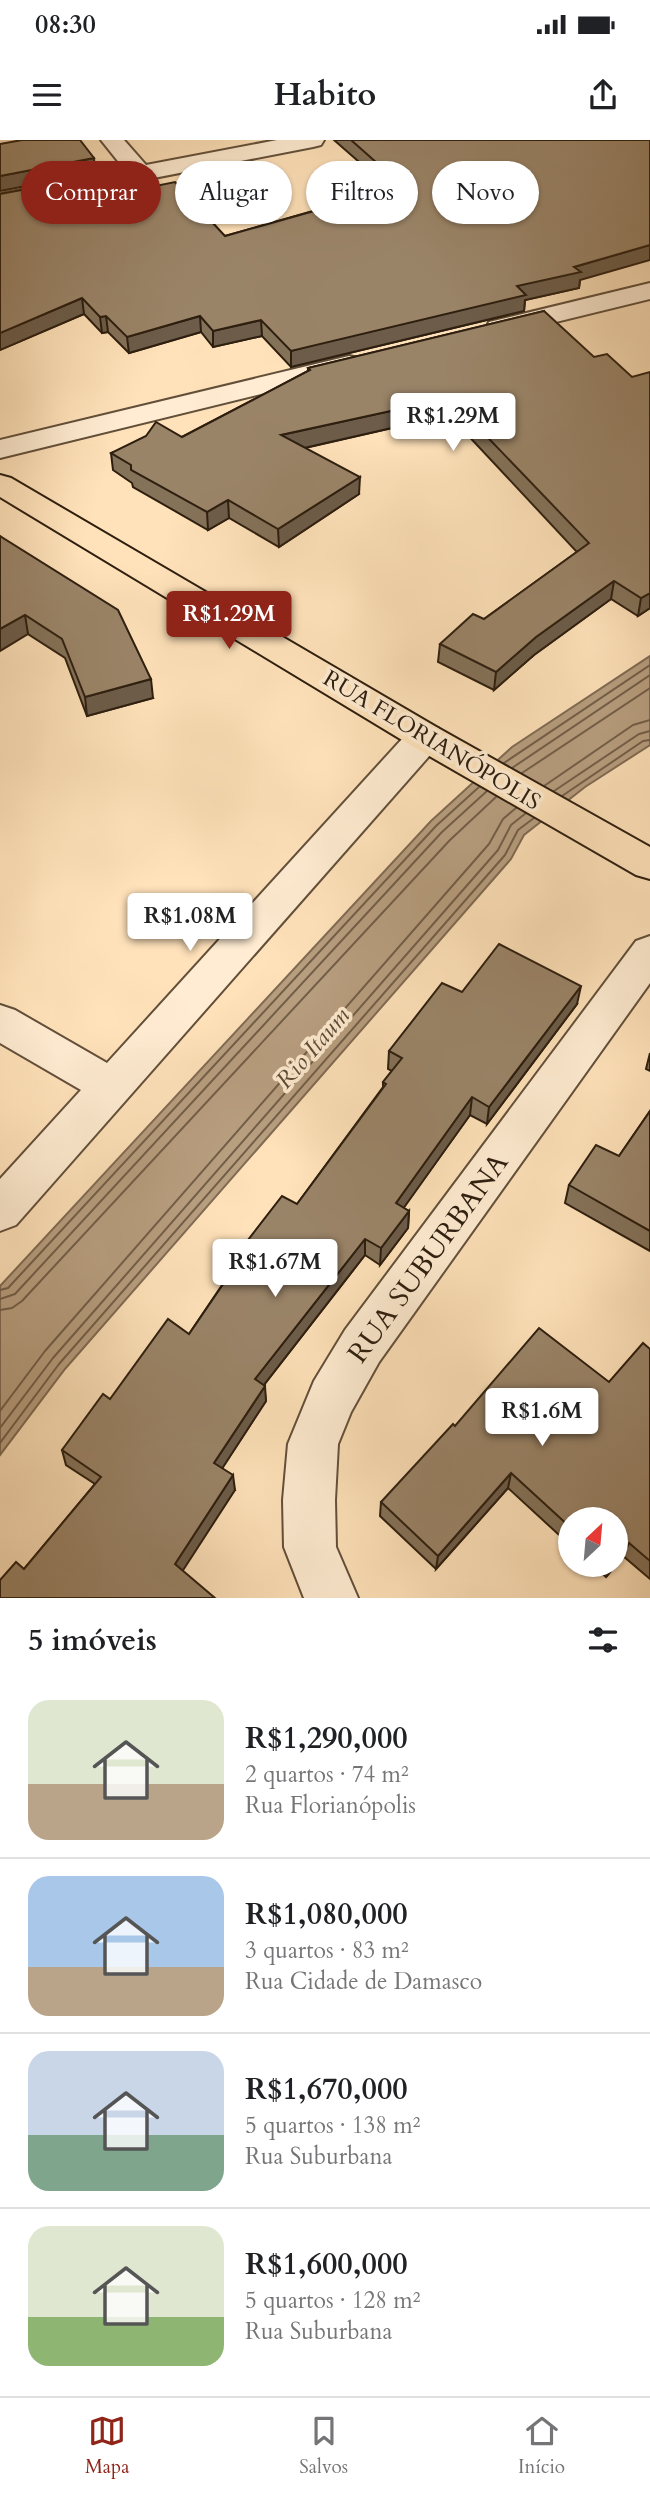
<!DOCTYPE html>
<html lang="pt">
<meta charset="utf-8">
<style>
:root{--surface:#fff;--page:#f6f6f6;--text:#202124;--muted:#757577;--line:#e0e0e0;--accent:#8f2418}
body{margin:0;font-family:Cardo,serif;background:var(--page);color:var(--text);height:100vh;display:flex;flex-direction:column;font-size:26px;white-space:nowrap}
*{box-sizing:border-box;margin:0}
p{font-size:23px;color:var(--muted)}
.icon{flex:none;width:38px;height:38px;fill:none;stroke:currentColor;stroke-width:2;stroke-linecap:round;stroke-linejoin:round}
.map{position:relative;height:1458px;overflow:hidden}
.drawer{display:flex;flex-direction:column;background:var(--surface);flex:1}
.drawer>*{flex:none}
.banner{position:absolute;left:21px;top:21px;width:609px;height:63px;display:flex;gap:14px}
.needle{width:46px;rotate:26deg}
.controls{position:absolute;left:558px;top:1367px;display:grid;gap:14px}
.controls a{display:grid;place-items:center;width:70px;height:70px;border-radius:50%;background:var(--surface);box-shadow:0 2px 5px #0004;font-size:35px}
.price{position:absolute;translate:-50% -60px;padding:0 16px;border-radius:7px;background:#fff;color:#222;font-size:23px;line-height:46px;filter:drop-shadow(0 2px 4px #0008)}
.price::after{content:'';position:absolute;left:50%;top:42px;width:21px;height:16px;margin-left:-10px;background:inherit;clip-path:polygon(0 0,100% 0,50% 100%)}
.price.on{background:var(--accent);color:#fff}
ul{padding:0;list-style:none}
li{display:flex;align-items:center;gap:21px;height:175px;padding:0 28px}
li+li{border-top:2px solid var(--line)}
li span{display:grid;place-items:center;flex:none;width:196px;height:140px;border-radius:21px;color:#555}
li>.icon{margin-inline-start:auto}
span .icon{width:84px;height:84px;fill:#fffc;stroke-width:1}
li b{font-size:30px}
h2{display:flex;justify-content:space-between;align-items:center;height:84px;padding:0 28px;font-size:30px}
.pill{padding:0 24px;border-radius:32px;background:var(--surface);box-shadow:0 2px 5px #0004;font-size:24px;line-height:63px}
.pill.on{background:var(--accent);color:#fff}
.status{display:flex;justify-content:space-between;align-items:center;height:49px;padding:0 35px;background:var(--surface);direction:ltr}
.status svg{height:19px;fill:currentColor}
header{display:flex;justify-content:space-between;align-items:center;height:91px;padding:0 28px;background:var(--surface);font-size:32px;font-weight:700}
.tabs{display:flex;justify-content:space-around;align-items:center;height:98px;border-top:2px solid var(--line);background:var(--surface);font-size:19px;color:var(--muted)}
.tabs a{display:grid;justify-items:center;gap:4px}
.tabs .on{color:var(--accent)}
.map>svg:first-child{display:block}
.water{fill:#b89f80;stroke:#806b53;stroke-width:2}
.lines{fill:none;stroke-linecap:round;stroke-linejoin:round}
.shore{stroke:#725e48;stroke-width:2}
.minor-casing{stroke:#624f3a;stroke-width:4}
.major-casing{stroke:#2d1e0f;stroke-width:4}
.minor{fill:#ffecd2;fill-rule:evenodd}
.major{fill:#ffe2ba;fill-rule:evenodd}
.wall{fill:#847259;stroke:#2d1e0f;stroke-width:2}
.shaded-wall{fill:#6c5c49;stroke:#2d1e0f;stroke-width:2}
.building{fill:#9a8468;stroke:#2d1e0f;stroke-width:2}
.labels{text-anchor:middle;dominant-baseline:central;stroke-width:7;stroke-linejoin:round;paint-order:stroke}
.street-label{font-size:23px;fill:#2d1e0f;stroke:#ffecd2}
.water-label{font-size:24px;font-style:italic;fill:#5e4b37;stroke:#ffecd2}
.near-street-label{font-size:28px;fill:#2d1e0f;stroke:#ffecd2}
</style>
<div class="status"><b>08:30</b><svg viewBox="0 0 49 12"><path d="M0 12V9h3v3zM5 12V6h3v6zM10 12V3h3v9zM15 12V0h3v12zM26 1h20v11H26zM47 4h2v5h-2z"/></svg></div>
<header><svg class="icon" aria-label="menu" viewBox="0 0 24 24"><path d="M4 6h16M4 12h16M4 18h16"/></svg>Habito<svg class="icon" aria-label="share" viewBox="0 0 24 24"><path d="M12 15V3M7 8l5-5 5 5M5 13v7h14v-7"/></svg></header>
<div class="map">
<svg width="650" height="1458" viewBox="0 0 650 1458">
<rect width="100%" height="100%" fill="#ffe2ba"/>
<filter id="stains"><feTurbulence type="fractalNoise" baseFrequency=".00286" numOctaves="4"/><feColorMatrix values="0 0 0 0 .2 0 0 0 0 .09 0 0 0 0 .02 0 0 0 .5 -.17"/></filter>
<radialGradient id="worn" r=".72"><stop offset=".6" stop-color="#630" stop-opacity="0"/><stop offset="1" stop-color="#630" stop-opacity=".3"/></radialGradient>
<polygon class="water" points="650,516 650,605 585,647 524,695 511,719 65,1229 0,1315 0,1146 431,681 512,607"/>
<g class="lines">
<g class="shore">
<polyline points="504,623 650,525"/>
<polyline points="512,628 650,535"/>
<polyline points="522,633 650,548"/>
<polyline points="544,646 633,585 650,580"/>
<polyline points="554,651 639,594 650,591"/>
<polyline points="562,656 643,601 650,600"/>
<polyline points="0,1150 8,1148 436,686 479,647"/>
<polyline points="0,1159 15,1154 442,692 487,651"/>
<polyline points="0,1170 12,1168 22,1161 450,700 496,657"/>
<polyline points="0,1271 45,1211 489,704 503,679 516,668"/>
<polyline points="0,1288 53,1218 498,710 511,685 526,673"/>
<polyline points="0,1303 59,1224 505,715 518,690 534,678"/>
</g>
<g class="minor-casing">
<g id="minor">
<polygon points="101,0 124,0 146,25 277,0 324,0 321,5 313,7 0,68 0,54 125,30"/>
<polygon points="650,143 650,159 499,196 489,194 486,188 489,182"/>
<polygon points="349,216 359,218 363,224 359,230 0,318 0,300"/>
<polygon points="425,585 438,588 443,597 438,606 16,1085 0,1091 0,1039 81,950 0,903 0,865 15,870 107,923 412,588"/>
<polygon points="650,796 650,843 379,1222 351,1272 338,1304 335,1360 336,1407 358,1458 304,1458 284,1407 283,1360 288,1304 314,1241 345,1190 636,801"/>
</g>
</g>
<g class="major-casing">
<polygon id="major" points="0,335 11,338 438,588 650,707 650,739 636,735 412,606 0,357"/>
</g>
<use href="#minor" class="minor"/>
<use href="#major" class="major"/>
</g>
<g class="wall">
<polygon points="334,0 650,0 580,140 579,148 525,160 524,171 291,227 262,196 213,207 201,192 129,213 108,192 102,193 84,174 0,210 0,54 118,49 131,51 225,96 390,49"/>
<polygon points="544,171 650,468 638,476 611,459 534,515 494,550 438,522 440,504 484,479 577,412 449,275 305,308 359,354 279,407 229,378 208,390 133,347 132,343 113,330 111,313 182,297 308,231 308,228"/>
<polygon points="0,396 153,558 87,576 65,518 28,494"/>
<polygon points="462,852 577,864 487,984 470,975 403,1068 409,1071 408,1088 380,1125 365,1115 264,1245 266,1261 222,1328 235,1350 24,1429 95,1344 66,1325 62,1310 110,1259 189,1194 241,1117 241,1109 297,1064 383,947 383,942 392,931 388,929 389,911"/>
<polygon points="650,913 650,931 646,929"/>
<polygon points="650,971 650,1111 565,1063 569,1045 619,1016"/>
<polygon points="650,1209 650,1439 623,1416 606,1437 592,1424 616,1424 570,1379 570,1405 508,1348 436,1429 380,1376 381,1362 609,1242"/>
</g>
<g class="shaded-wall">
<polygon points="94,18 95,33 0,51 0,36"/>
<polygon points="650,105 650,120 580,140 579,148 525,160 524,171 291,227 291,211 517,146 574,127"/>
<polygon points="82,158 84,174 0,210 0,193"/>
<polygon points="106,176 108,192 102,193 100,177"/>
<polygon points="200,176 201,192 129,213 127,197"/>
<polygon points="261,180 262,196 213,207 213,191"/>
<polygon points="450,258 449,275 282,313 281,295"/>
<polygon points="360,337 359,354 279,407 278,389"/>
<polygon points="228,360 229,378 208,390 207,372"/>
<polygon points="614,441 611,459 534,515 494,550 496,532 536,497"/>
<polygon points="650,453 650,468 638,476 641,458"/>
<polygon points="25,475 28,494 0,511 0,489"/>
<polygon points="151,539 153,558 87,576 85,557"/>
<polygon points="581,846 577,864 487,984 489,967"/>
<polygon points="472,957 470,975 395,1080 396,1063"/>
<polygon points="409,1071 408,1088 380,1125 381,1108"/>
<polygon points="365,1099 365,1115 256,1255 255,1239"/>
<polygon points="265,1246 266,1261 216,1338 214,1323"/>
<polygon points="511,1333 508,1348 436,1429 438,1416"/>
<polygon points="233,1335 235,1350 178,1438 175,1424"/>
<polygon points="629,1403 623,1416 606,1437 610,1424 616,1424 616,1417"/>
</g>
<g class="building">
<polygon points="22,0 80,0 94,18 0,36 0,4"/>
<polygon points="351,0 650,0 650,105 574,127 581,132 517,146 526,155 291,211 261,180 213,191 200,176 127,197 106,176 100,177 82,158 0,193 0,54 107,34 118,49 128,47 131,51 175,42 225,96 403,46"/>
<polygon points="544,171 594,217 607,214 632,237 650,232 650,453 641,458 614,441 536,497 496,532 440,504 473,474 484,479 589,403 450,258 281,295 360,337 278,389 228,360 207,372 131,330 131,325 111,313 146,296 156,282 182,297 310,230 308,228"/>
<polygon points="0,396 118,470 151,539 85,557 62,499 25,475 0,489"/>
<polygon points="499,804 581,846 489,967 472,957 396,1063 409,1071 381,1108 365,1099 255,1239 265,1246 214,1323 233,1335 175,1424 215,1458 0,1458 0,1440 16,1422 24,1429 101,1337 62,1310 103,1254 110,1259 168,1179 189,1194 245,1112 241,1109 282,1056 297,1064 386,944 383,942 402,918 389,911 442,843 462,852"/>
<polygon points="650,971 650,1091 569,1045 596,1005 619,1016"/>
<polygon points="539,1188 609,1242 643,1203 650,1209 650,1421 629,1403 616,1417 616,1379 570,1379 570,1387 511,1333 438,1416 381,1362 453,1284 455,1286"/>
</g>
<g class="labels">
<g class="street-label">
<text transform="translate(432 600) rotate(31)">RUA FLORIANÓPOLIS</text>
</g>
<g class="water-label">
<text transform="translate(313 908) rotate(-49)">Rio Itaum</text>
</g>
<g class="near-street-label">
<text transform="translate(428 1118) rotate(-54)">RUA SUBURBANA</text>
</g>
</g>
<rect width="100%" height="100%" filter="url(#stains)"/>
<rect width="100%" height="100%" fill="url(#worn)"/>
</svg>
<div class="controls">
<a><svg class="needle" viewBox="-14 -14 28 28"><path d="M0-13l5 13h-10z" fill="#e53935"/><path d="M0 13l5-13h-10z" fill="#757577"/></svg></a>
</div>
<b class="price" style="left:453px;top:313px">R$1.29M</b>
<b class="price on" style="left:229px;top:511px">R$1.29M</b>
<b class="price" style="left:190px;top:813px">R$1.08M</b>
<b class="price" style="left:275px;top:1159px">R$1.67M</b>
<b class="price" style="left:542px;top:1308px">R$1.6M</b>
<div class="banner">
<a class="pill on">Comprar</a>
<a class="pill">Alugar</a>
<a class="pill">Filtros</a>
<a class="pill">Novo</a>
</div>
</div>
<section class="drawer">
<h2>5 imóveis<svg class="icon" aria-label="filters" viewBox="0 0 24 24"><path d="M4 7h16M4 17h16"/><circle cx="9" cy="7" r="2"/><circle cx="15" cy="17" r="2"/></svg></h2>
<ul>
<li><span style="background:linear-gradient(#dfe7d0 60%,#b9a48a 0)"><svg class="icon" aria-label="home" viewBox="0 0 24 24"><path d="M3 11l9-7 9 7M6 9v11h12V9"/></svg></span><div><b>R$1,290,000</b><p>2 quartos · 74 m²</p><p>Rua Florianópolis</p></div></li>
<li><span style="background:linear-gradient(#a9c7e8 65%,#b9a48a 0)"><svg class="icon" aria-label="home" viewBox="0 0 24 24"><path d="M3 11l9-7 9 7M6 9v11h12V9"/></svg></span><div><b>R$1,080,000</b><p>3 quartos · 83 m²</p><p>Rua Cidade de Damasco</p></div></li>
<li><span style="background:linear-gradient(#c9d6e8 60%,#7fa58c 0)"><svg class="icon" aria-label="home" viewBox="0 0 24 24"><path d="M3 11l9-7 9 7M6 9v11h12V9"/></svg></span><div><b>R$1,670,000</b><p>5 quartos · 138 m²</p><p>Rua Suburbana</p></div></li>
<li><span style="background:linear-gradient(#dfe7d0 65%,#8fb573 0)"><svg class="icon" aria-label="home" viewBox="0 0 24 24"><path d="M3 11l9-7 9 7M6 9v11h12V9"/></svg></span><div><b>R$1,600,000</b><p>5 quartos · 128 m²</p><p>Rua Suburbana</p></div></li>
</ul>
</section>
<nav class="tabs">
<a class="on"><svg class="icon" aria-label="map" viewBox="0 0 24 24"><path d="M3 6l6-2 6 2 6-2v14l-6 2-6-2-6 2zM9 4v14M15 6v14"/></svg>Mapa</a>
<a><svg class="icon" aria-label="saved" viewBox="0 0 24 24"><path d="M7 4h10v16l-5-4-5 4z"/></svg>Salvos</a>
<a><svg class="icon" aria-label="home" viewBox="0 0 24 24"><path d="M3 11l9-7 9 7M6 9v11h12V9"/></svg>Início</a>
</nav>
